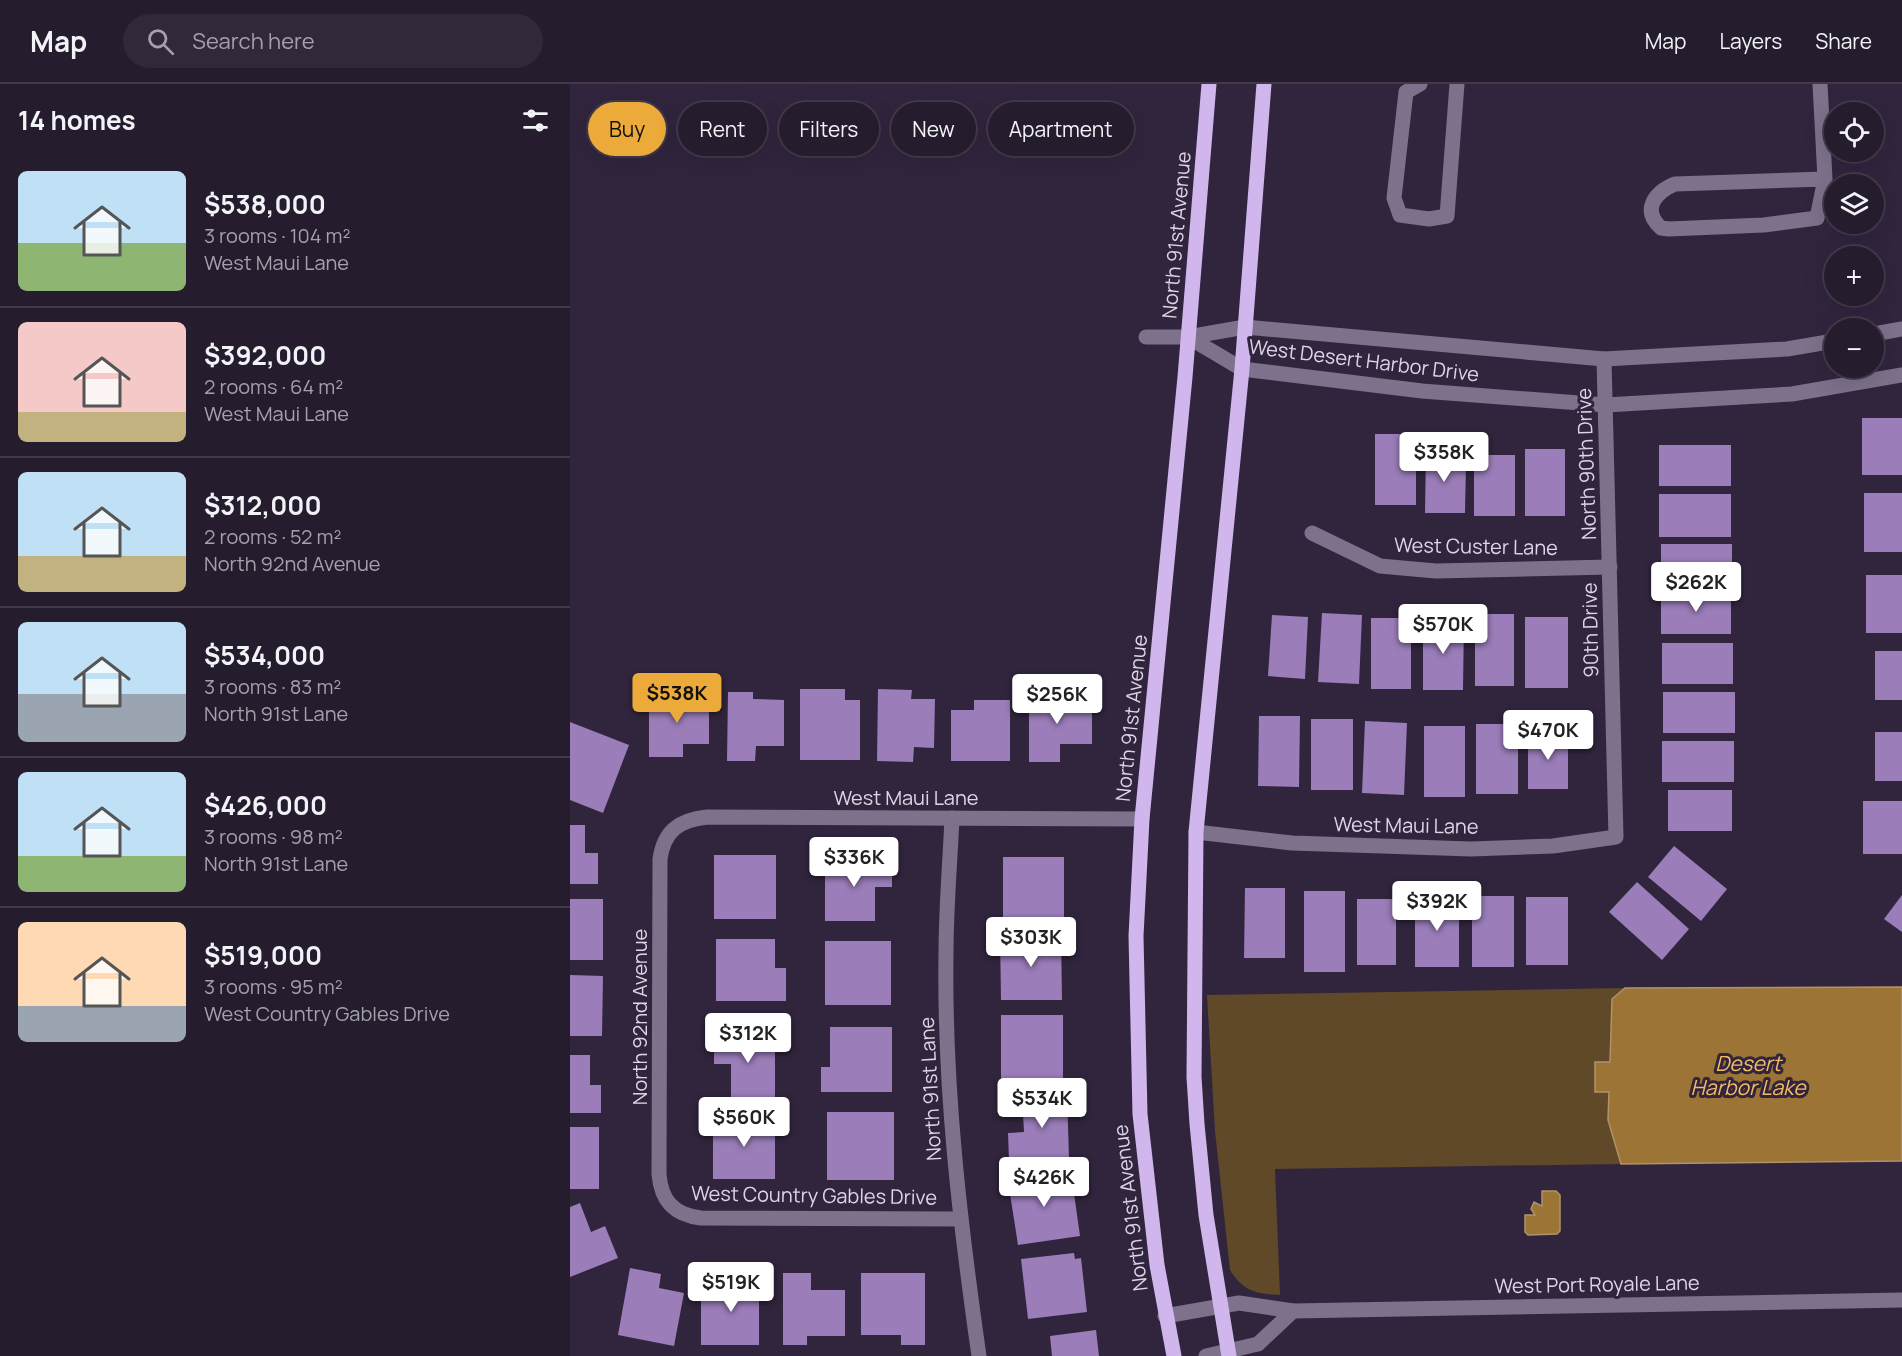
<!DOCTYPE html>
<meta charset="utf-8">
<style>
:root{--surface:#251c2e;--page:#31293a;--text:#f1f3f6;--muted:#a3a1aa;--line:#423a4a;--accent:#ebaa39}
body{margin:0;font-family:Manrope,sans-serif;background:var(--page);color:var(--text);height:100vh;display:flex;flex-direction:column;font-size:22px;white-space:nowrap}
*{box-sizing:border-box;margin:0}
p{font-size:20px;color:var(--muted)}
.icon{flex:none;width:33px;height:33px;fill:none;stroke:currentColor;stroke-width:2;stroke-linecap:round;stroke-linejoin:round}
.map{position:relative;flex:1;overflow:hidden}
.side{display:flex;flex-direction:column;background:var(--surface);width:570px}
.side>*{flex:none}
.top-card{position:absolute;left:18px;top:18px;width:570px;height:54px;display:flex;gap:12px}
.tools{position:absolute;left:1254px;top:18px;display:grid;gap:12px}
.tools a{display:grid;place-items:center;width:60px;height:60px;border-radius:50%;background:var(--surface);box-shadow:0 6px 24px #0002,0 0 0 2px var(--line);font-size:30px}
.price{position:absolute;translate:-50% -51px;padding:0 14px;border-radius:6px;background:#fff;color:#222;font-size:20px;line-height:39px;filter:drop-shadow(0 2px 3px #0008)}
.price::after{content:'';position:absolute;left:50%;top:36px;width:18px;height:14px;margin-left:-9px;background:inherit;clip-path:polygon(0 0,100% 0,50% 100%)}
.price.active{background:var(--accent);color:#111}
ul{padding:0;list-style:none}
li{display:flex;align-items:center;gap:18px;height:150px;padding:0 18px}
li+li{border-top:2px solid var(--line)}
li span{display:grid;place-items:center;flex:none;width:168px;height:120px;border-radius:9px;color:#555}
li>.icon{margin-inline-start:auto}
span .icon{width:72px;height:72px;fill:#fffc;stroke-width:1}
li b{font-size:26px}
h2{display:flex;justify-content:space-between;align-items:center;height:72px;padding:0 18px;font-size:26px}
.pill{padding:0 21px;border-radius:27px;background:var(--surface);box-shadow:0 6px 24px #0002,0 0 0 2px var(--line);font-size:21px;line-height:54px}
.pill.active{background:var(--accent);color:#111}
header{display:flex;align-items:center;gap:36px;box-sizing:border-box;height:84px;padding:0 30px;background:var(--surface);border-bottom:2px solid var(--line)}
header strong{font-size:28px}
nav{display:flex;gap:33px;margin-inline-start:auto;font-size:21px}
.search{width:420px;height:54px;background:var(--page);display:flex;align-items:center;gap:15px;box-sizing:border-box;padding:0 21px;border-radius:33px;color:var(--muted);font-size:22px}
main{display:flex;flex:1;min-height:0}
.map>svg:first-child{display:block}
.green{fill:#5f4928}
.water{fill:#9c7536;stroke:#b0926b;stroke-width:1.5}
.building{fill:#9a7db9}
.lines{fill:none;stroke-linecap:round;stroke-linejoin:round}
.minor{stroke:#7d718b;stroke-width:15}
.major{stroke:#d0b6ed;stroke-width:15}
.labels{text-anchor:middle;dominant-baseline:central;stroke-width:6;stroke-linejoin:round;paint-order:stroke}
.street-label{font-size:20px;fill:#ddd5e6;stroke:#31253e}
.water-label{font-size:21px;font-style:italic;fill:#f4bb63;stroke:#31253e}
</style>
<header>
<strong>Map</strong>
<div class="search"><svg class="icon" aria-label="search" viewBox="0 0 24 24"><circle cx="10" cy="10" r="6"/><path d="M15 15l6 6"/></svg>Search here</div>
<nav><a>Map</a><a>Layers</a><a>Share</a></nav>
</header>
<main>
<section class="side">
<h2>14 homes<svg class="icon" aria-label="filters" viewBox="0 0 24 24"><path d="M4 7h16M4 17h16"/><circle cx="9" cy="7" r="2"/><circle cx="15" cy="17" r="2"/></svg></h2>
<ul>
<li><span style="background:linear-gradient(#bfe0f5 60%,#8fb573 0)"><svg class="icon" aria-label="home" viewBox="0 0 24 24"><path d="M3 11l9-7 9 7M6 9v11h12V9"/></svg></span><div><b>$538,000</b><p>3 rooms · 104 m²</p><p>West Maui Lane</p></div></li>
<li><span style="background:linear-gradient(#f6c9c9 75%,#c2b280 0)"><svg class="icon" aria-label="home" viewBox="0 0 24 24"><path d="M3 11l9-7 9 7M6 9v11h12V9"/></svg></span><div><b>$392,000</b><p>2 rooms · 64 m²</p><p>West Maui Lane</p></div></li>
<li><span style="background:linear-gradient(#bfe0f5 70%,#c2b280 0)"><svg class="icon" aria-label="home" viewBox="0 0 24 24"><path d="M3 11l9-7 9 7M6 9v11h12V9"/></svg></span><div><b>$312,000</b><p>2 rooms · 52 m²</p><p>North 92nd Avenue</p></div></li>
<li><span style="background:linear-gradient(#bfe0f5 60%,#9aa5b1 0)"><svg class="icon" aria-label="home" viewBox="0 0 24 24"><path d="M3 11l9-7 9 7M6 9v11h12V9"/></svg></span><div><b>$534,000</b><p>3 rooms · 83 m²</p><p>North 91st Lane</p></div></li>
<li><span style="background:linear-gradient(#bfe0f5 70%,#8fb573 0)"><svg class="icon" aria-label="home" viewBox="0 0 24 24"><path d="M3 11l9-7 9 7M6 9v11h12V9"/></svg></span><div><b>$426,000</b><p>3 rooms · 98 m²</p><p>North 91st Lane</p></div></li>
<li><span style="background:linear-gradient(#ffd9b3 70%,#9aa5b1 0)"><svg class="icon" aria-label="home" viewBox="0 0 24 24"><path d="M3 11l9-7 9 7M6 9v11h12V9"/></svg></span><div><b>$519,000</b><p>3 rooms · 95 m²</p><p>West Country Gables Drive</p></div></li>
</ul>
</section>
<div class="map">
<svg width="1332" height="1272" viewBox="0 0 1332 1272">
<rect width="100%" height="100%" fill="#31253e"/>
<path class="green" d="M1055,904l-13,11 -2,63h-15v30h14l-1,28 13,44 -346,5 5,126c-24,-1 -37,-4 -50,-25l-15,-139 -8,-136z"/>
<g class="water">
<polygon points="1332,903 1332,1077 1051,1080 1038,1036 1039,1008 1025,1008 1025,978 1040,978 1042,915 1055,904"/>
<polygon points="972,1107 986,1107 990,1111 990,1147 987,1150 958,1151 955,1148 955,1131 965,1131 961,1125 964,1118 972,1122"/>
</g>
<g class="building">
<rect x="1292" y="334" width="40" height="57"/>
<rect x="805" y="350" width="41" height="71"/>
<rect x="1089" y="361" width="72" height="41"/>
<polygon points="856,364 878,364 878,378 896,379 895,429 855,429"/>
<rect x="955" y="365" width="40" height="67"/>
<rect x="904" y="371" width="41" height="61"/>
<rect x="1294" y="409" width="38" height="59"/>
<rect x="1089" y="410" width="72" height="43"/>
<rect x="1091" y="460" width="71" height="41"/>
<rect x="1296" y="491" width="36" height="58"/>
<rect x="1091" y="509" width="70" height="41"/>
<polygon points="752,529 792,531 789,600 748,598"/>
<rect x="905" y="530" width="39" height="72"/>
<polygon points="702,531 738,533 735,595 698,592"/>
<rect x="955" y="533" width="43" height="71"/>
<rect x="801" y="534" width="40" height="71"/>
<polygon points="853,535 894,536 893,606 853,606"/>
<rect x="1092" y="559" width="71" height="41"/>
<rect x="1305" y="567" width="27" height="49"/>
<polygon points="230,605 275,605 275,616 290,616 290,676 230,676"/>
<polygon points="308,605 342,606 341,615 365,615 364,664 344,663 343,678 307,677"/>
<polygon points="459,605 483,605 483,616 522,616 522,660 490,660 490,678 459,678"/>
<polygon points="158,608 183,608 183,615 214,616 214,662 186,662 185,677 157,677"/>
<rect x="1093" y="608" width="72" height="41"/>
<polygon points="79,611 139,611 139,660 113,660 113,673 79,673"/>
<polygon points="404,616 440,616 440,677 381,677 381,626 404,626"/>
<polygon points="689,632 730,632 729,703 688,702"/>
<rect x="741" y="635" width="42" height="71"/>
<polygon points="795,637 837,639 834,711 792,709"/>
<polygon points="0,638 59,661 33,729 0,716"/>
<rect x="906" y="640" width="42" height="70"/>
<rect x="854" y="642" width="41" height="71"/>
<rect x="1305" y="648" width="27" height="49"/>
<rect x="958" y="649" width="40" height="56"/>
<rect x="1092" y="657" width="72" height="41"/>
<rect x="1098" y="706" width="64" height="41"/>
<rect x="1293" y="717" width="39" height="53"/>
<polygon points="0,741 15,741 15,769 28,769 28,800 0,800"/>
<polygon points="1104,762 1157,805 1131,837 1078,793"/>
<rect x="144" y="771" width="62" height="64"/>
<rect x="433" y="773" width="61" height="63"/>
<polygon points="255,775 322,775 322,803 305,803 305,837 255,837"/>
<polygon points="1067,798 1119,845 1092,876 1039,828"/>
<polygon points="675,804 715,804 715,874 674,874"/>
<rect x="734" y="807" width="41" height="81"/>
<polygon points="1332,811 1332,848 1314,835"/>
<rect x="902" y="812" width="42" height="71"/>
<rect x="845" y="813" width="44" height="70"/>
<rect x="956" y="813" width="42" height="68"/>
<rect x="0" y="815" width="33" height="61"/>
<rect x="787" y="815" width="39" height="66"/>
<polygon points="430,852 491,852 492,916 431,916"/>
<polygon points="146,855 205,855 205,884 216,884 216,917 146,917"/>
<rect x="255" y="857" width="66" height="64"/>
<polygon points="0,891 33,892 32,952 0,952"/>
<rect x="431" y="931" width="62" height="65"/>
<polygon points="260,943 322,943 322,1008 251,1008 251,983 260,983"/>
<polygon points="144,951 205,951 205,1015 161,1015 161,980 144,980"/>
<polygon points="0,971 20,971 20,1001 31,1001 31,1029 0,1029"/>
<polygon points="497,1009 499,1075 439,1076 438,1049 454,1048 452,1011"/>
<rect x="257" y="1028" width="67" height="68"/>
<rect x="143" y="1032" width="62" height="63"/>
<rect x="0" y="1043" width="29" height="62"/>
<polygon points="501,1088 510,1152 448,1161 438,1097"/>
<polygon points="10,1119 21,1148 35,1142 48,1174 0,1193 0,1123"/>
<polygon points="504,1169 505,1175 511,1174 517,1228 458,1235 451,1175"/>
<polygon points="60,1184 91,1190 89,1204 114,1209 104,1262 48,1251"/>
<polygon points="213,1189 241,1189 241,1206 275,1206 275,1252 237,1252 237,1261 213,1261"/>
<polygon points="291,1189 355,1189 355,1261 331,1261 331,1251 291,1251"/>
<polygon points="162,1190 189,1190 189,1261 131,1261 131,1203 162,1203"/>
<polygon points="526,1246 529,1272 482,1272 480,1252"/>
</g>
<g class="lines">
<g class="minor">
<polyline points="850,0 836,8 824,114 830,131 859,135 877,132 887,0"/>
<path d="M1250,0l5,95 -8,39 -53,7 -95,4 -8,-1c-20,-18 -6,-36 14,-44l150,-5"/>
<polyline points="1304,250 1332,245"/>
<polyline points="576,253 618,253 675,243 1034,275 1217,265 1264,257"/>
<polyline points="618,253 672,285 852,307 1036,321 1222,310 1332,291"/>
<polyline points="742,449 810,482 866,487 1040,483"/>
<path d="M382,734c-2,45 -6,90 -6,136 -2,135 14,269 33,402"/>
<polyline points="626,748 722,759 901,765 983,762 1046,753 1034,275"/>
<path d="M389,1135l-258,-1c-27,-3 -40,-17 -42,-44l1,-315c4,-28 19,-39 47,-42l435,2"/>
<polyline points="595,1232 669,1219 723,1227 1332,1216"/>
<polyline points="636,1272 688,1260 723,1227"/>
</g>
<g class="major">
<polyline points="604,1272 587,1181 570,1030 566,852 572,735 615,293 639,0"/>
<polyline points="659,1272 636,1131 627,1040 624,993 626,748 672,285 694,0"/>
</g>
</g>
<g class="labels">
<g class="street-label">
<text transform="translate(606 151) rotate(-85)">North 91st Avenue</text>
<text transform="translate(794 276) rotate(7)">West Desert Harbor Drive</text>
<text transform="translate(1016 380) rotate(-92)">North 90th Drive</text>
<text transform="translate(906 462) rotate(1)">West Custer Lane</text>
<text transform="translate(1020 546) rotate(-91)">90th Drive</text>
<text transform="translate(561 634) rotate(-84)">North 91st Avenue</text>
<text x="336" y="713">West Maui Lane</text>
<text transform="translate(836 741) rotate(1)">West Maui Lane</text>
<text transform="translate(69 933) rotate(-90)">North 92nd Avenue</text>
<text transform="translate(360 1005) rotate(-93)">North 91st Lane</text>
<text transform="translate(244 1111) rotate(1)">West Country Gables Drive</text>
<text transform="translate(560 1124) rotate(-97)">North 91st Avenue</text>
<text transform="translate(1027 1200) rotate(-1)">West Port Royale Lane</text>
</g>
<g class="water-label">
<text x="1178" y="979">Desert<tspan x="1178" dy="24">Harbor Lake</tspan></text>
</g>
</g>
</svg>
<div class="tools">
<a><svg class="icon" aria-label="locate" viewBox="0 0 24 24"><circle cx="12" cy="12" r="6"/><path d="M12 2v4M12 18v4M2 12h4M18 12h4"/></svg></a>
<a><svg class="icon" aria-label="layers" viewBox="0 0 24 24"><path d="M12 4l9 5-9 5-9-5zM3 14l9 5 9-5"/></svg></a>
<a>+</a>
<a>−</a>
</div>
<b class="price" style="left:874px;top:399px">$358K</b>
<b class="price" style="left:1126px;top:529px">$262K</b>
<b class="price" style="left:873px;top:571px">$570K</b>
<b class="price active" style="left:107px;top:640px">$538K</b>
<b class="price" style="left:487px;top:641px">$256K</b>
<b class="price" style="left:978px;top:677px">$470K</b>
<b class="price" style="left:284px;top:804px">$336K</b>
<b class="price" style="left:867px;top:848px">$392K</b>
<b class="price" style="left:461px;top:884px">$303K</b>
<b class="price" style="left:178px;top:980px">$312K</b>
<b class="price" style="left:472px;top:1045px">$534K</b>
<b class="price" style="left:174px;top:1064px">$560K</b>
<b class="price" style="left:474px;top:1124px">$426K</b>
<b class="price" style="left:161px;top:1229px">$519K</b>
<div class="top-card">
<a class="pill active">Buy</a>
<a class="pill">Rent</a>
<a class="pill">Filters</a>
<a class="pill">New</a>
<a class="pill">Apartment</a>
</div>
</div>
</main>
